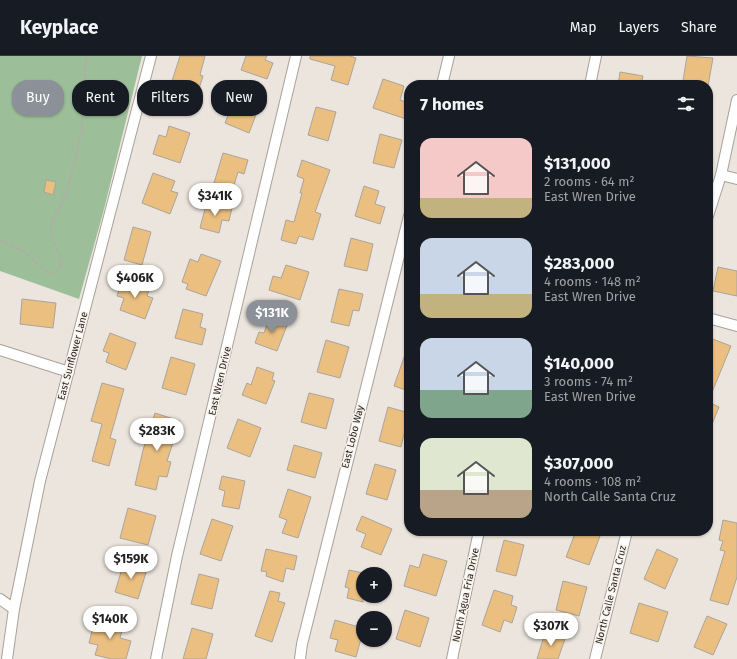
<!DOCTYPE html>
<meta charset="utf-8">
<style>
:root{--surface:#171b24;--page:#242831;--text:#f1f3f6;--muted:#9ea1a6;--line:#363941;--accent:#8c9099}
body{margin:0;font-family:"Fira Sans",sans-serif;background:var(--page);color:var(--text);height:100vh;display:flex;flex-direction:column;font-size:15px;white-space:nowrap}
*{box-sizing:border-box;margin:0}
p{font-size:13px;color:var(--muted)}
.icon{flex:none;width:22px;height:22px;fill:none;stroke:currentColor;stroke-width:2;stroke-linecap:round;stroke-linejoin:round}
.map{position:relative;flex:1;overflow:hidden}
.details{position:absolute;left:404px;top:24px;width:309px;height:456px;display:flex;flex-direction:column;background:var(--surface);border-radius:16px;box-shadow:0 1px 3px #0004}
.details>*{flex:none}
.guide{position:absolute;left:12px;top:24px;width:332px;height:36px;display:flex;gap:8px}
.buttons{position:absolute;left:356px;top:511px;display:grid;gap:8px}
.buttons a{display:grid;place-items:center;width:36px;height:36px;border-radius:50%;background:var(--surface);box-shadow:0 1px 3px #0004;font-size:20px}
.price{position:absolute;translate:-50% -34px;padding:0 9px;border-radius:14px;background:#fff;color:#222;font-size:13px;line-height:26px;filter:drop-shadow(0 1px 2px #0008)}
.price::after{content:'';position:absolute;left:50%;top:24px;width:12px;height:9px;margin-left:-6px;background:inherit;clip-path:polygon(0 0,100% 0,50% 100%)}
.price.current{background:var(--accent);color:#fff}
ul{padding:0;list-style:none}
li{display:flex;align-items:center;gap:12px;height:100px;padding:0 16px}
li span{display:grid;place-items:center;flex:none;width:112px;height:80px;border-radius:12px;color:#555}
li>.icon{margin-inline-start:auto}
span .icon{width:48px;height:48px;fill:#fffc;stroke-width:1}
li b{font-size:17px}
h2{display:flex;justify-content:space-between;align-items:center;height:48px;padding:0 16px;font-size:17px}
.pill{padding:0 14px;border-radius:16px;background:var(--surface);box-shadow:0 1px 3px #0004;font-size:14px;line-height:36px}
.pill.current{background:var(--accent);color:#fff}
header{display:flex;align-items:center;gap:24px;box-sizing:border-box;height:56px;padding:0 20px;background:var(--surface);border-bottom:1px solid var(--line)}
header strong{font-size:19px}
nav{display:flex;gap:22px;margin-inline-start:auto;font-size:14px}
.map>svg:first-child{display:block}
.green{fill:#9cbf9a}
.building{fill:#ebbf80;stroke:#aaa49c}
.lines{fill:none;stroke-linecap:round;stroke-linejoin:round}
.street-casing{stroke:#a7a199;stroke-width:12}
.path{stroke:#b1aca5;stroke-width:2;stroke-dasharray:4 2;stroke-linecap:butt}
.street{stroke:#fff;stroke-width:10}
.labels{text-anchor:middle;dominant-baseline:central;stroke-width:3;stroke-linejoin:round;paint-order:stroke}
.street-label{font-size:10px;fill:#292724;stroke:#f9f3ea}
</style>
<header>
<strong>Keyplace</strong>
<nav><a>Map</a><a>Layers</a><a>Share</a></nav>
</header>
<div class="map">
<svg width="737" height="603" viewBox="0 0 737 603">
<rect width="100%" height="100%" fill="#ece5dd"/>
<polygon class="green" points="0,0 142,0 103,157 79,243 0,215"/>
<g class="building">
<polygon points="180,0 205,0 200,19 203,20 193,52 166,44"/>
<polygon points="246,0 267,0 265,4 273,7 267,23 241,14"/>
<polygon points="310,0 350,0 356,2 348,29 331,24 335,10 310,3"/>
<polygon points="687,0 713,2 708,30 683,25"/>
<polygon points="620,16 643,20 641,29 618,29"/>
<polygon points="383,23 404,30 400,44 409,47 406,63 373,52"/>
<polygon points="237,36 261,46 249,77 225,67"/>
<polygon points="316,51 336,56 328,85 308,79"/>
<polygon points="169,70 190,77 180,107 153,98 159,79 166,81"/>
<polygon points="380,78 402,84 394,112 373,107"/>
<polygon points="223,97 248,104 244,118 238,116 233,132 214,127"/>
<polygon points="302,104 330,114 315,156 321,158 313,184 299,180 296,188 281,184 286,164 294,166 302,137 300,137 304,123 297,120"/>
<polygon points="153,117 175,125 171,135 178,137 170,158 142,147"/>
<polygon points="46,124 56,126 53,139 44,136"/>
<polygon points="364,130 379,135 375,148 385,151 380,168 355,160"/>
<polygon points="207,145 232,152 229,165 222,164 219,177 200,172"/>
<polygon points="133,171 151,176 142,209 124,204"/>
<polygon points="351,182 373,188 367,215 344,210"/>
<polygon points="201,198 221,205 206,240 186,233 188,228 182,226 190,203 198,206"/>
<polygon points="286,209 309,216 300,244 269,234 273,220 281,222"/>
<polygon points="718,211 737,215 737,240 713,235"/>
<polygon points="122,224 149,233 147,240 153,242 145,263 120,254 124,242 117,240"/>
<polygon points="339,233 363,238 359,255 353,254 349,270 331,266"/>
<polygon points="22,243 56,247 53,272 20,268"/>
<polygon points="183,253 203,258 200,271 206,273 202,289 175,282"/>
<polygon points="270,260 288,267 277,295 255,287 259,276 264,277"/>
<polygon points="110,277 136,287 126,314 106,306 109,297 103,295"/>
<polygon points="710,282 731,290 708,346 708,288"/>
<polygon points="326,284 349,291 340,322 317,316"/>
<polygon points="408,290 409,290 409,335 394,330"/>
<polygon points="171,301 195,308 186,339 162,332"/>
<polygon points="257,311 274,317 272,324 275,325 266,348 242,339 247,327 251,329"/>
<polygon points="102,327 124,333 110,382 116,384 109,410 92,405 102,368 91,365"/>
<polygon points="309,337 334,343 326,373 301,366"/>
<polygon points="708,346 719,351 708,378"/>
<polygon points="388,351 409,357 401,391 379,385"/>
<polygon points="155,357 180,365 167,405 171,406 167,421 159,420 156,434 135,429 143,394"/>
<polygon points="238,363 261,372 250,401 227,392"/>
<polygon points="294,389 322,397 315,422 287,414"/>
<polygon points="375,408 396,414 387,444 366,438"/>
<polygon points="222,420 245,425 239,453 222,450 225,435 219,433"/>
<polygon points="288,433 311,441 298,482 282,477 287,464 279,461"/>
<polygon points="128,452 156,460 148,489 120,482"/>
<polygon points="362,460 392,473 381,499 361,491 366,478 356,474"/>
<polygon points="212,463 233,470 221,505 200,498"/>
<polygon points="723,464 737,467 737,521 728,549 710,544 725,495 720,494 723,485 719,484"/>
<polygon points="576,475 587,475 600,480 589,509 566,501"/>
<polygon points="504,484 524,489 516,520 496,515"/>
<polygon points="266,493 297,500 294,514 286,512 283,526 266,520 267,516 261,515"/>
<polygon points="657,493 678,503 665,533 644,523"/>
<polygon points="423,498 447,505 436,540 404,530 410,509 419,512"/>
<polygon points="124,506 147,513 138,543 115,536"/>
<polygon points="349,514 363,517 363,546 347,542 349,532 345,531"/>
<polygon points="199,518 219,523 212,553 191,548"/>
<polygon points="563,525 587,531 579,560 556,554"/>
<polygon points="494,534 513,540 511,549 517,551 512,567 504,564 500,576 482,569"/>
<polygon points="270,535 280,537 278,545 285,547 272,586 255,580"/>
<polygon points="639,547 668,556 658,586 630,577"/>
<polygon points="405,554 429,562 420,591 396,583"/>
<polygon points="707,560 727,568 713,599 694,591"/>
<polygon points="101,562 124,567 120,582 131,585 126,603 112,603 95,599 98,589 89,587 93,571 98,573"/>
<polygon points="335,564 362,572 359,583 361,583 356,601 335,595 338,584 330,582"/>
<polygon points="192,572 213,578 206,603 183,603"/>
<polygon points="545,577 565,583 558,603 537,603"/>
</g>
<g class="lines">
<g class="street-casing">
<g id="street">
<polyline points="442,29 449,0"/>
<polyline points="590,29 596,0"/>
<polyline points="721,119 737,123"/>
<polyline points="708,160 721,119 737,44"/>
<polyline points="708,262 737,270"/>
<polyline points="0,294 69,316"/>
<polyline points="0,543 14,553"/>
<polyline points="7,603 14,553 40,425 151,0"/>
<polyline points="156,603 177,500 296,0"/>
<polyline points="300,603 302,588 409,160"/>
<polyline points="452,603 479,475"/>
<polyline points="595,603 627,475"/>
</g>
</g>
<polyline class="path" points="0,184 23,195 48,217 58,215 62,207 52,181 51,172 54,162 66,139 82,74 86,0"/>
<use href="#street" class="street"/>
</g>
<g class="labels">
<g class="street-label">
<text transform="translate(73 300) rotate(-75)">East Sunflower Lane</text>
<text transform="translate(220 325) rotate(-77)">East Wren Drive</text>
<text transform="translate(353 381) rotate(-76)">East Lobo Way</text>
<text transform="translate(466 539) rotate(-78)">North Agua Fria Drive</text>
<text transform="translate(611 539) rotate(-76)">North Calle Santa Cruz</text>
</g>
</g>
</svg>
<div class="buttons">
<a>+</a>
<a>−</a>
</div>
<b class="price" style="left:215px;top:161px">$341K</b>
<b class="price" style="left:135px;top:243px">$406K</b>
<b class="price current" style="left:272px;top:278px">$131K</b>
<b class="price" style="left:157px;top:396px">$283K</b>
<b class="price" style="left:131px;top:524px">$159K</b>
<b class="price" style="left:110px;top:584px">$140K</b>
<b class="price" style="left:551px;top:591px">$307K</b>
<div class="guide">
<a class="pill current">Buy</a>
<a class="pill">Rent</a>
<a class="pill">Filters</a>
<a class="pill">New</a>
</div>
<section class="details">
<h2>7 homes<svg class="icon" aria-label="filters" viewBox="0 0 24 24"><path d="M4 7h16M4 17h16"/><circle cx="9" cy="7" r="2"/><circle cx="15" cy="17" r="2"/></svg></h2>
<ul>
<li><span style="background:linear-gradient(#f6c9c9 75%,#c2b280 0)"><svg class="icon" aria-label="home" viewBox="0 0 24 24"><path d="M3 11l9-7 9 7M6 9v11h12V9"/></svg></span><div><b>$131,000</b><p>2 rooms · 64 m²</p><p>East Wren Drive</p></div></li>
<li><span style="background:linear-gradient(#c9d6e8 70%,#c2b280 0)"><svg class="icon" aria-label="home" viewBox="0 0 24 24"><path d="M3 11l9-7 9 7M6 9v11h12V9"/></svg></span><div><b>$283,000</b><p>4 rooms · 148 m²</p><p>East Wren Drive</p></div></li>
<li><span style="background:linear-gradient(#c9d6e8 65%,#7fa58c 0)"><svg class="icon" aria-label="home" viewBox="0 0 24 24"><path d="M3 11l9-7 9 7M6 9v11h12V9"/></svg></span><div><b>$140,000</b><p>3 rooms · 74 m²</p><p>East Wren Drive</p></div></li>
<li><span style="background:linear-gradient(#dfe7d0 65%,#b9a48a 0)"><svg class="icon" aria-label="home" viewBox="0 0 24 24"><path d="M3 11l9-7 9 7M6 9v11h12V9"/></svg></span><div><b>$307,000</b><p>4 rooms · 108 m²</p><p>North Calle Santa Cruz</p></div></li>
</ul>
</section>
</div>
